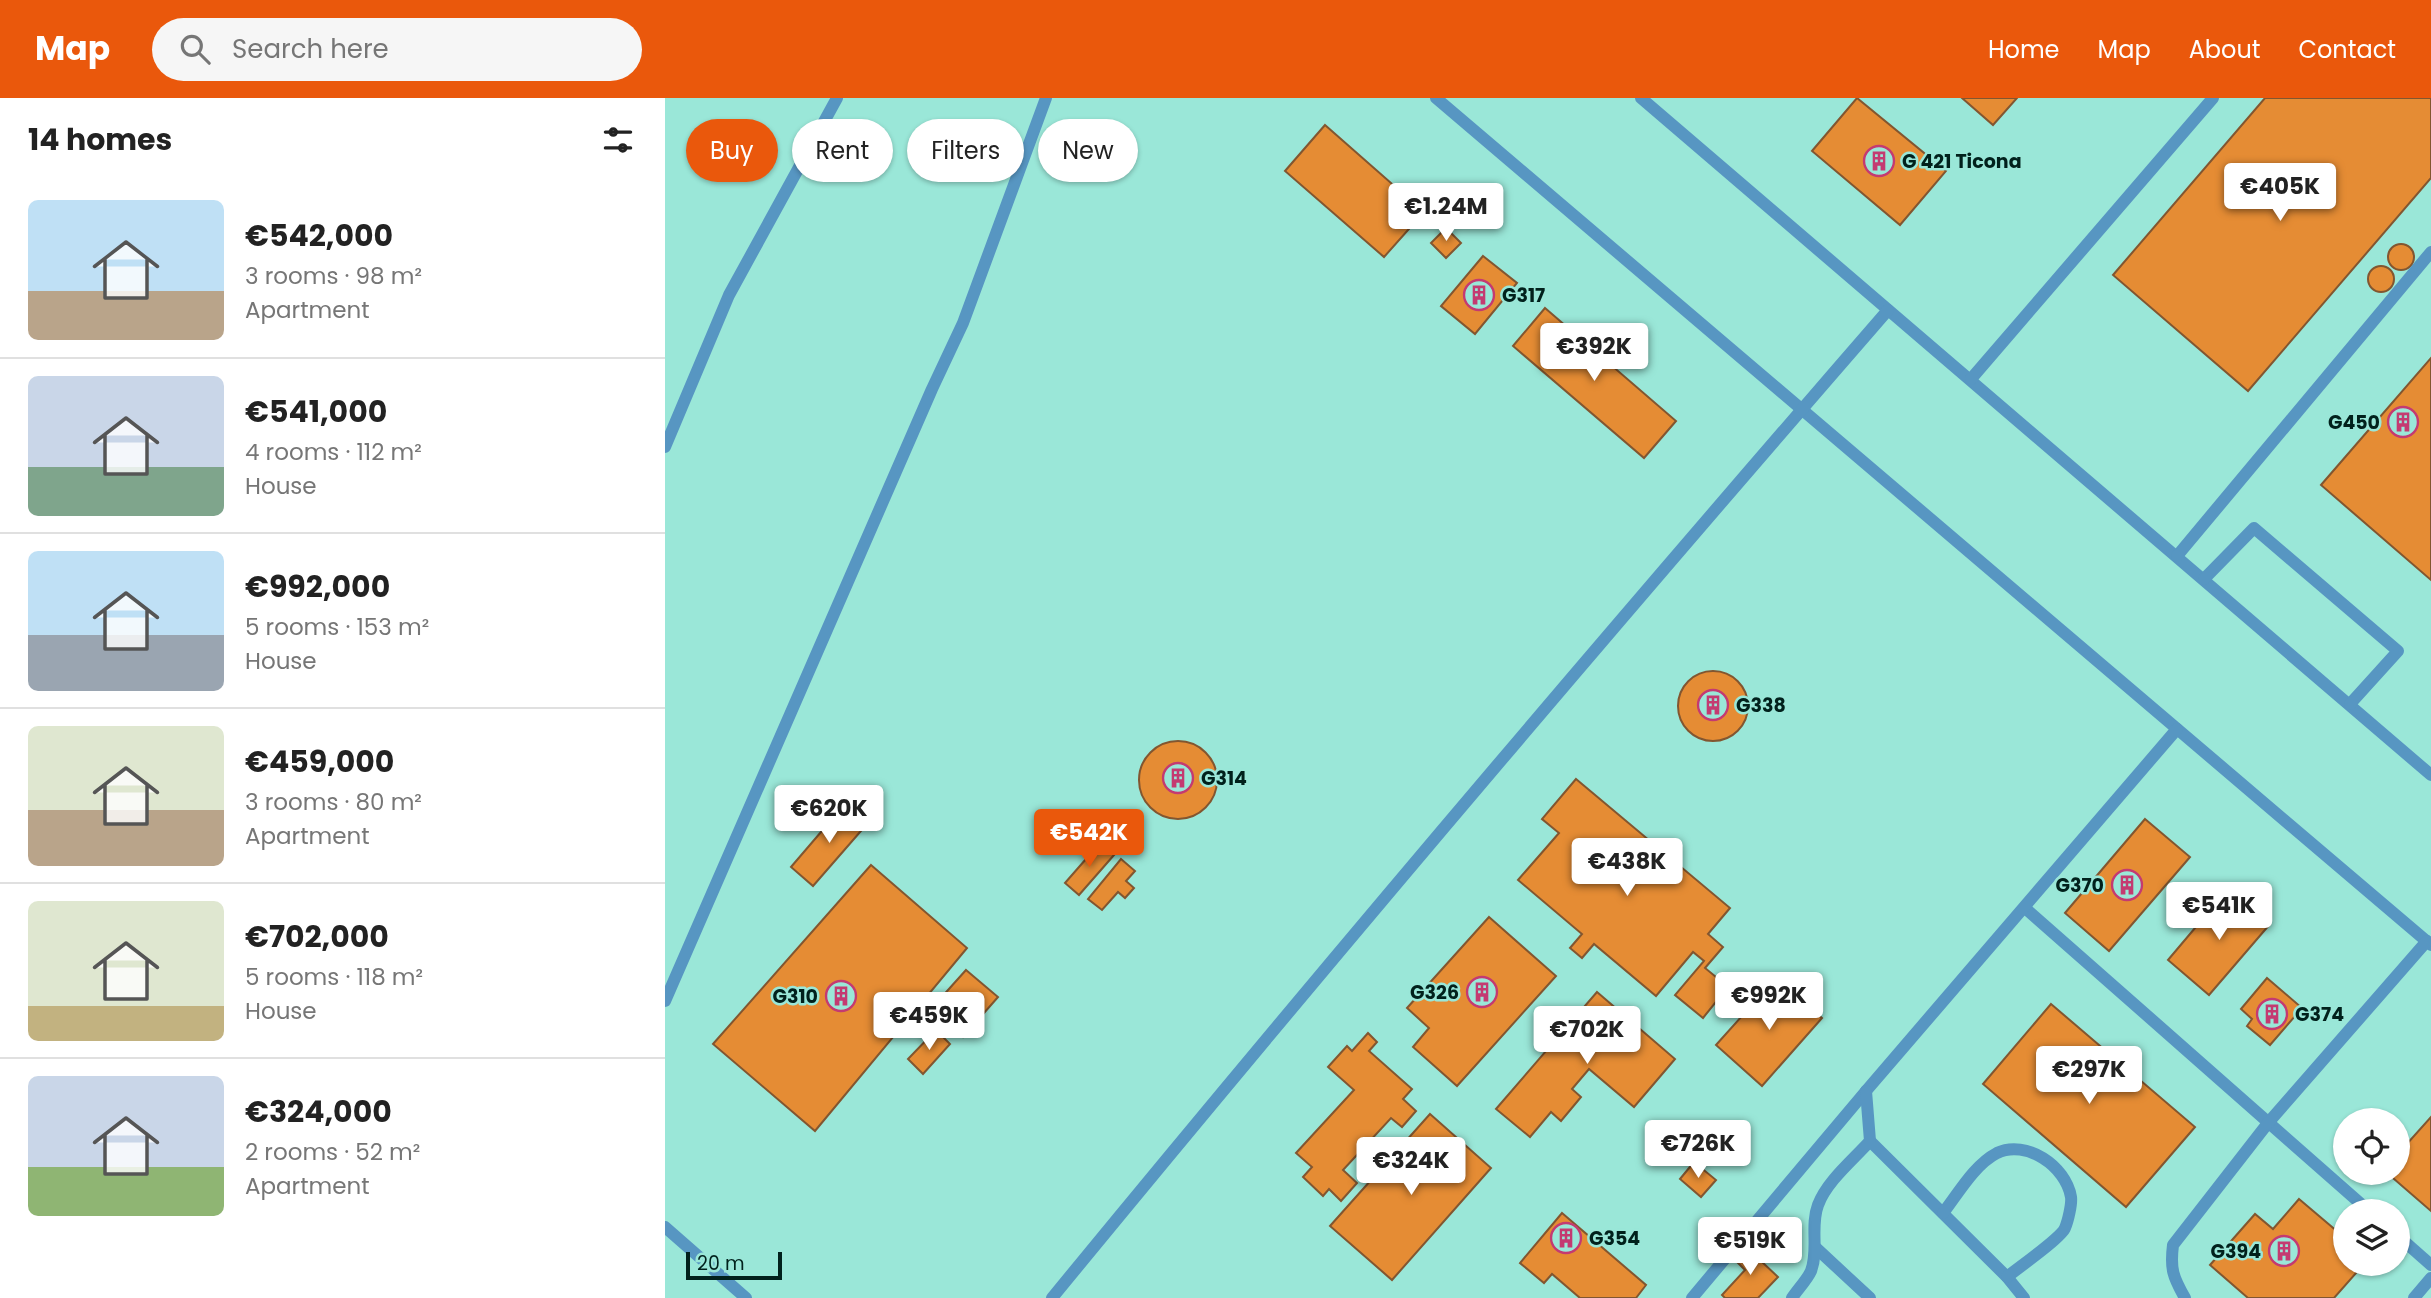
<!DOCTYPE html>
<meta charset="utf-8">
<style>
:root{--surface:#fff;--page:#f6f6f6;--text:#222;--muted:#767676;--line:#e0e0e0;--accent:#ea580c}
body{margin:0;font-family:Poppins,sans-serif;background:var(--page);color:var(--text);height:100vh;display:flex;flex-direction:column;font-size:26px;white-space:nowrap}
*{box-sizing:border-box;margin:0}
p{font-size:23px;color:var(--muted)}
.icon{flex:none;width:38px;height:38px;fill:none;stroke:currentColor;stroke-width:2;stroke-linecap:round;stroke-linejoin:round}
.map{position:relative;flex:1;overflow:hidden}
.drawer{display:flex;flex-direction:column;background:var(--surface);width:665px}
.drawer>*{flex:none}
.top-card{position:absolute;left:21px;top:21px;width:665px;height:63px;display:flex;gap:14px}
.fabs{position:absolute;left:1668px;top:1010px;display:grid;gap:14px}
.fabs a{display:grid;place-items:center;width:77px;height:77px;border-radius:50%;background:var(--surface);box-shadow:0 2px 5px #0004;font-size:35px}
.scale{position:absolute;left:21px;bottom:18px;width:96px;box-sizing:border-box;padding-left:7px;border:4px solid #01211c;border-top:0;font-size:19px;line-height:24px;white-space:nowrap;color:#01211c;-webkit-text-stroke:5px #9ae7d8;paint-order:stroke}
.price{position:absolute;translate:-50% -60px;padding:0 16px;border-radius:7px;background:#fff;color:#222;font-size:23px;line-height:46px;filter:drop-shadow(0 2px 4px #0008)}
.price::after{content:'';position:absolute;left:50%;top:42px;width:21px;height:16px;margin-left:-10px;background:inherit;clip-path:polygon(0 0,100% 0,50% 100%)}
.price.selected{background:var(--accent);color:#fff}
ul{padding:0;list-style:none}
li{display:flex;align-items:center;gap:21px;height:175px;padding:0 28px}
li+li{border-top:2px solid var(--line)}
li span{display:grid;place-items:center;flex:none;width:196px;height:140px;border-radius:10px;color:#555}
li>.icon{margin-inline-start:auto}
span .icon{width:84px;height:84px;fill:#fffc;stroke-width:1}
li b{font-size:30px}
h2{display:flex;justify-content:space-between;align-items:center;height:84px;padding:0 28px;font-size:30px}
.tag{padding:0 24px;border-radius:32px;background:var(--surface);box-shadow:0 2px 5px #0004;font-size:24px;line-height:63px}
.tag.selected{background:var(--accent);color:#fff}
header{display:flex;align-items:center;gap:42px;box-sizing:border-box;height:98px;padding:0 35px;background:var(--accent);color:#fff}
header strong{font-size:33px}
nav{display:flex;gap:38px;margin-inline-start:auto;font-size:24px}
.search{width:490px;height:63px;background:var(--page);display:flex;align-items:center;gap:18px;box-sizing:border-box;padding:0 24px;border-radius:38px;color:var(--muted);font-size:26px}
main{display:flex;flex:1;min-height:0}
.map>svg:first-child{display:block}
.building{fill:#e58c34;stroke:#825630;stroke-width:2}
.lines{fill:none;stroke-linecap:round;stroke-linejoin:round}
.service{stroke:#5796c2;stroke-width:12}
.labels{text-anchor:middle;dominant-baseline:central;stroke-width:5;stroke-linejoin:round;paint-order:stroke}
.poi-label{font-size:19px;font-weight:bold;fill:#01211c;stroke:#9ae7d8;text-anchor:start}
</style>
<header>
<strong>Map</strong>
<div class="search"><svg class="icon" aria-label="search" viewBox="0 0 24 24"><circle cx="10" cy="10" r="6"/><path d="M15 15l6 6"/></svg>Search here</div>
<nav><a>Home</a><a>Map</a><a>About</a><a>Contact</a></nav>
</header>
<main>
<section class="drawer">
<h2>14 homes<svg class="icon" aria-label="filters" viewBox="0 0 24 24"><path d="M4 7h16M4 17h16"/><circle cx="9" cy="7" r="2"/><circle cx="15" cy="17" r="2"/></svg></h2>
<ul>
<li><span style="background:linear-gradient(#bfe0f5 65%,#b9a48a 0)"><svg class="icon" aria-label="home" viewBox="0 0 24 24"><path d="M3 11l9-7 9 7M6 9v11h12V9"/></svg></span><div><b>€542,000</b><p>3 rooms · 98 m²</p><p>Apartment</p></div></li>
<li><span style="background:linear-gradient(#c9d6e8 65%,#7fa58c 0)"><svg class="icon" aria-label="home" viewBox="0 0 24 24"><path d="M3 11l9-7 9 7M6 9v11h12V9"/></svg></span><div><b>€541,000</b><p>4 rooms · 112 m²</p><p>House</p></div></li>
<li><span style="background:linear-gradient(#bfe0f5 60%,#9aa5b1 0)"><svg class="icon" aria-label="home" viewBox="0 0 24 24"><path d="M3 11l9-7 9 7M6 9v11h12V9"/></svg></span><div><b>€992,000</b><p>5 rooms · 153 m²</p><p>House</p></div></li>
<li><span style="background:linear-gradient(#dfe7d0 60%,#b9a48a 0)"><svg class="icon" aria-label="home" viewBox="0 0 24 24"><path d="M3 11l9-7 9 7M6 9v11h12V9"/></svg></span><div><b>€459,000</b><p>3 rooms · 80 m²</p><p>Apartment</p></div></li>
<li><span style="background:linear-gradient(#dfe7d0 75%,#c2b280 0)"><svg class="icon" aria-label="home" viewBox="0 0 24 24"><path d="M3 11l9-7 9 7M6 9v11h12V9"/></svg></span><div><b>€702,000</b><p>5 rooms · 118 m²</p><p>House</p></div></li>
<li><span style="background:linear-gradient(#c9d6e8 65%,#8fb573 0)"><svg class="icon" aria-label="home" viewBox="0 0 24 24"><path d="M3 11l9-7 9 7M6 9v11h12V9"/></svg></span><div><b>€324,000</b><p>2 rooms · 52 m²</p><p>Apartment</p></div></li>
</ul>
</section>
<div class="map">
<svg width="1766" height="1200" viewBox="0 0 1766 1200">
<rect width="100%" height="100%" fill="#9ae7d8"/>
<g class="building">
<polygon points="1192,0 1281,73 1235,127 1147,53"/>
<polygon points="1297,0 1352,0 1328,27"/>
<polygon points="1600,0 1766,0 1766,80 1583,293 1448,177"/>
<polygon points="660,27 759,114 719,159 620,73"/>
<polygon points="781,130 796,145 781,160 766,145"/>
<circle cx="1736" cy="159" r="13"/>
<polygon points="818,158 852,185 810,236 776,208"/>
<circle cx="1716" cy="181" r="13"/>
<polygon points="880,210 1011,323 979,360 848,248"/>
<polygon points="1766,260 1766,482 1656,387"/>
<circle cx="1048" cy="608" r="35"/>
<circle cx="513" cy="682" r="39"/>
<polygon points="911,681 1065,810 1043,836 1058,849 1040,870 1063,889 1038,920 1010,897 1039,863 1028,854 991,898 929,846 917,860 905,850 917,836 853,782 894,735 877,721"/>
<polygon points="180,706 202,726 148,788 126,769"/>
<polygon points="1480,721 1525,759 1444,853 1400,815"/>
<polygon points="435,745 449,757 414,797 400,785"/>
<polygon points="456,761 470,773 461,783 469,790 460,800 453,794 437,812 423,801"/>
<polygon points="206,767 302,850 150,1033 48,946"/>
<polygon points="1563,791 1605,826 1544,897 1503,862"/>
<polygon points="824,819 891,878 792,988 748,949 764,930 742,910"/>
<polygon points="301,872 333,899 298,939 266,911"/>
<polygon points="1112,879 1157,920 1097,988 1051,947"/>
<polygon points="1602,880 1637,910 1605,947 1582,928 1587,921 1576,911"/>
<polygon points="932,894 1010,961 969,1009 924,971 907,991 916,999 896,1023 886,1014 865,1039 831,1011"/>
<polygon points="1386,906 1530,1029 1461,1109 1318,986"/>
<polygon points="271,932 285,946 258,976 243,961"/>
<polygon points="703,935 712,944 704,953 747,991 738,1001 751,1013 737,1029 726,1020 678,1072 692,1085 676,1103 664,1091 658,1098 638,1079 647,1069 631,1055 689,992 663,969 682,948 687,953"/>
<polygon points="765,1016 826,1070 727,1182 665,1128"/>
<polygon points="1766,1019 1766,1113 1721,1074 1732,1074 1732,1057"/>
<polygon points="1029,1064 1051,1082 1036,1099 1015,1081"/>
<polygon points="1634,1101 1680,1140 1680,1166 1699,1166 1669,1200 1583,1200 1545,1167 1590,1116 1608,1131"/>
<polygon points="897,1115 981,1187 971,1200 915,1200 887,1176 879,1185 855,1165"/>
<polygon points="1079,1147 1113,1179 1093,1200 1060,1200 1057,1197 1080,1172 1068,1160"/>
</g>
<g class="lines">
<g class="service">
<polyline points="771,0 1766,847"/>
<polyline points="976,0 1766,677"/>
<polyline points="1306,281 1548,0"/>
<polyline points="0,349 64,197 172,0"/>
<polyline points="1512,458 1766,154"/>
<polyline points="1539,481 1589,430 1733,553 1685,606"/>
<polyline points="1360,810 1704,1113"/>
<polyline points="0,903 267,291 298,225 381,0"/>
<polyline points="1205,1043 1342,1179 1359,1200"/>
<path d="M1278,1115c15,-19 31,-48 54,-60 29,-14 69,13 74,44 1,7 -3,24 -6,31 -4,10 -47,40 -58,49"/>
<polyline points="0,1129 81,1200"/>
<polyline points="1732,1137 1766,1167"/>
<polyline points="1150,1149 1205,1200"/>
<path d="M387,1200c274,-334 553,-662 836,-988"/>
<polyline points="1027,1200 1201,993 1512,631"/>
<path d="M1127,1200c5,-8 15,-18 19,-27 8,-21 -1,-45 7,-66 9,-24 35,-45 52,-64l-4,-50"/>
<path d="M1520,1200c-12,-21 -15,-29 -12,-53l95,-122 159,-182"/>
<polyline points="1749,1200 1766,1180"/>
</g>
</g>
<defs>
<g id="building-ring" transform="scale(1.575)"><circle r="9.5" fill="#9ae7d8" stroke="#c43a71" stroke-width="1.5"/><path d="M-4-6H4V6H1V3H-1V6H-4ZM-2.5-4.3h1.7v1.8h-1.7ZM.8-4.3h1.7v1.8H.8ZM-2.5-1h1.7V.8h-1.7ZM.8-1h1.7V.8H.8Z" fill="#c43a71"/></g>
</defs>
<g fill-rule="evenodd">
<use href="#building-ring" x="1214" y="63"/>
<use href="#building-ring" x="814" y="197"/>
<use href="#building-ring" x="1738" y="324"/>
<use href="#building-ring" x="1048" y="607"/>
<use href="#building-ring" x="513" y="680"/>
<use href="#building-ring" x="1462" y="787"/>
<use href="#building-ring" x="817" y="894"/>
<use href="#building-ring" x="176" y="898"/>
<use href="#building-ring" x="1607" y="916"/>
<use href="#building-ring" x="901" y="1140"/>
<use href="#building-ring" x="1619" y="1153"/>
</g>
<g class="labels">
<g class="poi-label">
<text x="1237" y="63">G 421 Ticona</text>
<text x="837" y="197">G317</text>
<text x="1715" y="324" text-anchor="end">G450</text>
<text x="1071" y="607">G338</text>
<text x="536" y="680">G314</text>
<text x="1439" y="787" text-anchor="end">G370</text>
<text x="794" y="894" text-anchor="end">G326</text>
<text x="153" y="898" text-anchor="end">G310</text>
<text x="1630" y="916">G374</text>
<text x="924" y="1140">G354</text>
<text x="1596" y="1153" text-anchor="end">G394</text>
</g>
</g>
</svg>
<div class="fabs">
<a><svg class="icon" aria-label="locate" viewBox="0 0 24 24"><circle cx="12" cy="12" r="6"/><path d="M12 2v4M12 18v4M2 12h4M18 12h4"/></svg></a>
<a><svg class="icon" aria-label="layers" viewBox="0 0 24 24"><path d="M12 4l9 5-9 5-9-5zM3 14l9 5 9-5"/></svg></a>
</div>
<div class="scale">20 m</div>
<b class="price" style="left:1615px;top:125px">€405K</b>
<b class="price" style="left:781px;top:145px">€1.24M</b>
<b class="price" style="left:929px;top:285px">€392K</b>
<b class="price" style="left:164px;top:747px">€620K</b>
<b class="price selected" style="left:424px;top:771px">€542K</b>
<b class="price" style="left:962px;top:800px">€438K</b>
<b class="price" style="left:1554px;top:844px">€541K</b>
<b class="price" style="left:1104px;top:934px">€992K</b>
<b class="price" style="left:264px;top:954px">€459K</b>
<b class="price" style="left:922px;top:968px">€702K</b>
<b class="price" style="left:1424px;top:1008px">€297K</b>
<b class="price" style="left:1033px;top:1082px">€726K</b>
<b class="price" style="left:746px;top:1099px">€324K</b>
<b class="price" style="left:1085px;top:1179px">€519K</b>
<div class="top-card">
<a class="tag selected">Buy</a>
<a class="tag">Rent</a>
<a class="tag">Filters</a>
<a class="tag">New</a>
</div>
</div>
</main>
